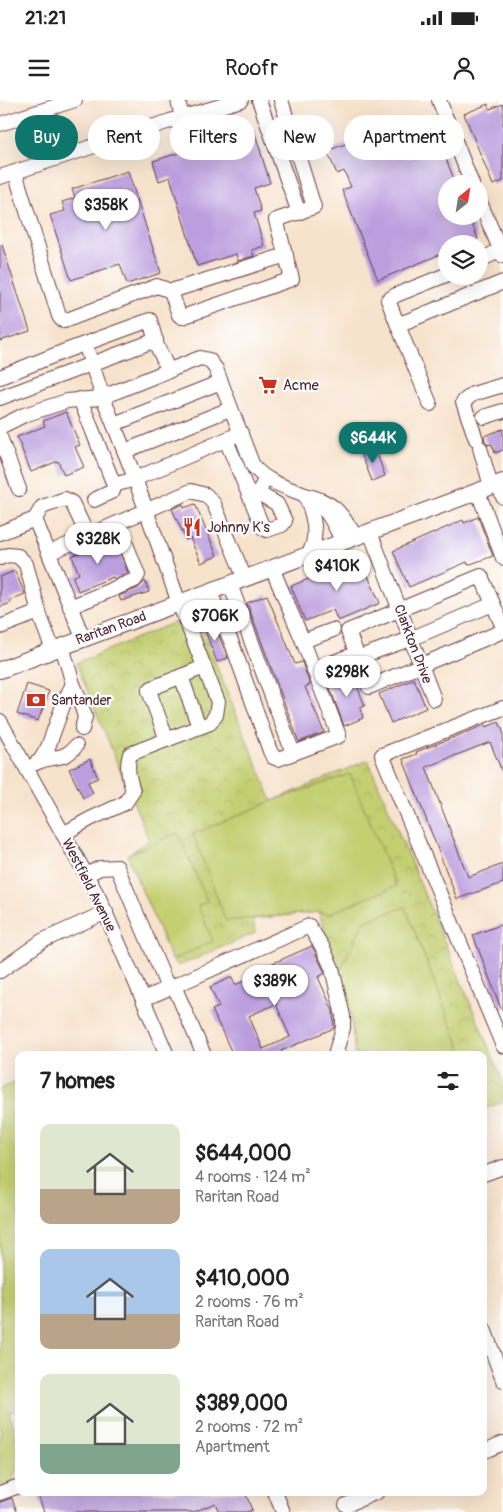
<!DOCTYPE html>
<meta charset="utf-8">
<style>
:root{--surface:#fff;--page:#f2f2f2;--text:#222;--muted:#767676;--accent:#0f766e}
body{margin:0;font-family:Pangolin,sans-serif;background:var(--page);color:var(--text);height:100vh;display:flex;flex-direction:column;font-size:19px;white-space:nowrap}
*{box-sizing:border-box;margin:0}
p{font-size:16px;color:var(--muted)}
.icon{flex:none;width:28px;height:28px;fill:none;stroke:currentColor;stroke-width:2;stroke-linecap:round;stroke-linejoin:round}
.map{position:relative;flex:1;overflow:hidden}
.panel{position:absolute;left:15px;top:951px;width:472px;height:445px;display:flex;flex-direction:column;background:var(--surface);border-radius:10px;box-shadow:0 5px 20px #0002}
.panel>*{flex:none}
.guide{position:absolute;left:15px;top:15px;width:474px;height:45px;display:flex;gap:10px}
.needle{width:32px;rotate:30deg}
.fabs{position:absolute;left:438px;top:75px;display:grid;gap:10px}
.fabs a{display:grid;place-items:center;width:50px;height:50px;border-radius:50%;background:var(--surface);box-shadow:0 5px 20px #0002;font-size:25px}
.price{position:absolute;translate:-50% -42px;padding:0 11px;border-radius:18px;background:#fff;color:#222;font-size:16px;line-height:32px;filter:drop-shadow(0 1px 2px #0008)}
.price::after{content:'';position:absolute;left:50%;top:30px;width:15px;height:11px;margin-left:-8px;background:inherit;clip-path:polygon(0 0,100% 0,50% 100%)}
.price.selected{background:var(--accent);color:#fff}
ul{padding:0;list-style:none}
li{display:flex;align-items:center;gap:15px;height:125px;padding:0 25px}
li span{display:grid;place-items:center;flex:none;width:140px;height:100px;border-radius:10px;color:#555}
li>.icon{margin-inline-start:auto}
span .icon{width:60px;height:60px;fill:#fffc;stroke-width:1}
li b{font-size:21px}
h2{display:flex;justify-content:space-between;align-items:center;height:60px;padding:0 25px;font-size:21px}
.tag{padding:0 18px;border-radius:22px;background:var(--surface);box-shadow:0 5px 20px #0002;font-size:18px;line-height:45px}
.tag.selected{background:var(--accent);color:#fff}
.status{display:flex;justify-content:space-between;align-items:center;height:35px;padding:0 25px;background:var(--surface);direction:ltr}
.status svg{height:14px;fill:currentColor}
header{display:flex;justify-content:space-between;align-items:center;height:65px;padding:0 25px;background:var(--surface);font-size:22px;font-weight:600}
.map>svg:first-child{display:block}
.park{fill:url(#park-crowns);stroke:#86774e}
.pitch{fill:#c3cf71;stroke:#86774e}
.building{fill:#bb9ede;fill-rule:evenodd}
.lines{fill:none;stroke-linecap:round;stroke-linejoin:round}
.minor-casing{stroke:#643c43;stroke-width:16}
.major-casing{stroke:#643c43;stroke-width:18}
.minor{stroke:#fff;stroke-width:14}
.major{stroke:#fff;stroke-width:16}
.labels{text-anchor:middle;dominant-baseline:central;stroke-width:4.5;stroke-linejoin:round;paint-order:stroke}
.poi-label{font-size:14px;fill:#4a1f2b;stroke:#fff;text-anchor:start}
.street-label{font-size:14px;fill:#4a1f2b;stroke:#fff}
</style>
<div class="status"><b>21:21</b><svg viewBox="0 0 49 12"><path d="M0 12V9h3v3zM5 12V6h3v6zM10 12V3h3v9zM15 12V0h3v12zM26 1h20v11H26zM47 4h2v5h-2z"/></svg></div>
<header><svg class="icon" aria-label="menu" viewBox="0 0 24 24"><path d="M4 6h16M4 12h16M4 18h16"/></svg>Roofr<svg class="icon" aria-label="person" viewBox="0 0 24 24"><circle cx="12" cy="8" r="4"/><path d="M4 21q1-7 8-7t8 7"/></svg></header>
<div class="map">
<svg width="503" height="1412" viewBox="0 0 503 1412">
<defs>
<pattern id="park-crowns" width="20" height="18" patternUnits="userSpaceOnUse" patternTransform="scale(1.25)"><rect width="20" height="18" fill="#c3cf71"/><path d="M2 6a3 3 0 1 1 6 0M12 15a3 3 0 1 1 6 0" fill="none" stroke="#a9b162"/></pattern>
</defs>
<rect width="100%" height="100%" fill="#fff"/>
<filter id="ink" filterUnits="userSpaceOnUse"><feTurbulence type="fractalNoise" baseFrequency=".02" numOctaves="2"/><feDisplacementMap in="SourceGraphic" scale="10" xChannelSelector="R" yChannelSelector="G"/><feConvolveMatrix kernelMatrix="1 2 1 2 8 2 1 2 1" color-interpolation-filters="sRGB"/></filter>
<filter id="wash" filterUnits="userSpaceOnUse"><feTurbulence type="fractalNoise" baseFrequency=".0096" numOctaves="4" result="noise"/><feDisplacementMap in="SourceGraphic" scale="20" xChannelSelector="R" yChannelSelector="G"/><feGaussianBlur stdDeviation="1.12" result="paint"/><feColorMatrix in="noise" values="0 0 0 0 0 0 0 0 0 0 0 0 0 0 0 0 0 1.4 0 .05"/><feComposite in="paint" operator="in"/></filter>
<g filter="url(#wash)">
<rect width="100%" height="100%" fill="#f7e2cb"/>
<polygon class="park" points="195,514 272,701 368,660 503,981 503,1002 484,1009 484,955 355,955 351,917 319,812 253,819 255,833 179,866 172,860 127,755 149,740 76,563"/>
<g class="pitch">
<polygon points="350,674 396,786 328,814 319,812 226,821 193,734 272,701"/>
<polygon points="178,733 207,801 198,806 213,841 172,860 127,755"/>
<polygon points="405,807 463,955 355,955 351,917 338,875 364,821"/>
<path d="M19,981v328l-10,4c10,31 14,38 3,70l-10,3 -2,-3v-394z"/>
</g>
<g id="blocks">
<g class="building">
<polygon points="488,4 490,9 503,4 503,81 493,85 464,14"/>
<polygon points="394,25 407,58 440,44 456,84 446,84 446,116 469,116 478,139 468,144 446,144 446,152 378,180 342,90 351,87 344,71 337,74 327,51"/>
<polygon points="254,30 270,83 254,88 261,111 254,113 264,146 252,150 254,156 238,161 236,154 197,166 170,77 159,81 153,61"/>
<polygon points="128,71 161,173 127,184 120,164 71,180 50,115 65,111 62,102 75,98 72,89"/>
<polygon points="0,145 2,145 30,231 0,241"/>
<polygon points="66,312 80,345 75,347 84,367 64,375 58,361 31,372 17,337 45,326 43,321"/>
<polygon points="503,329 503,350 495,353 492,344 488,345 485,341 484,336"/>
<polygon points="375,348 385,376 372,381 361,353"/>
<polygon points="183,404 184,408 195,404 217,456 201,463 190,438 186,440 172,409"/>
<polygon points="478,417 493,456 468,465 467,462 409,487 393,451 463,420 464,423"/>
<polygon points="101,440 103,444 108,442 112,451 118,448 128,473 114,479 113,477 78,491 73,477 79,474 72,456 82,452 81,449"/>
<polygon points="360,458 380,503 338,521 333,510 305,521 291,486"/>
<polygon points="15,471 25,494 10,500 11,503 0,507 0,477"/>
<polygon points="145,481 149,492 121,501 119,496 138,488"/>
<polygon points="267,495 295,564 302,562 310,585 305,587 324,632 299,642 247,503"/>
<polygon points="213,522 228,558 217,562 203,526"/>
<polygon points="351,571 365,606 360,608 363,618 344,626 327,580"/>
<polygon points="414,579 426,608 391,623 379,594"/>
<polygon points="27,584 49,591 38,621 17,614"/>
<polygon points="499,622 503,631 503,674 490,642 426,667 468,777 503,764 503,783 457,799 403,659 417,654 416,652 485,625 486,627"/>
<polygon points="90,659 98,678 88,682 93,693 83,698 69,669"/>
<polygon points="503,824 503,911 502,911 473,835"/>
<path d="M312,846l12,25v3l-6,3 15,34 1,17 -53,23 2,4h-50l-21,-45 7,-3 -9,-20 22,-10 3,8 29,-13 -2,-4zM276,904l14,33 -27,12 -14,-33z"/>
<polygon points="37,1392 245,1392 252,1410 247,1412 219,1412 215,1403 194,1412 44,1412"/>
<polygon points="12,1398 17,1412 0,1412 0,1402"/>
</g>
</g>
</g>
<g filter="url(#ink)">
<use href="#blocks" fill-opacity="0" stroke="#643c43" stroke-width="1"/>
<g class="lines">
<g class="minor-casing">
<g id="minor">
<polyline points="178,0 182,18"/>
<polyline points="259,0 299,113"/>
<polyline points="439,0 472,84"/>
<polyline points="0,24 75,0"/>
<polyline points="15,72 59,216 61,219 64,221 157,186 171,191 286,155"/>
<polyline points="0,77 170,21 241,0"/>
<polyline points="479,100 503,156"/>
<polyline points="479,161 500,150"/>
<polyline points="446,175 396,195 388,200 397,223 405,222 503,182"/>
<polyline points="171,191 179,215 182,217 292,179 276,120 314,107 281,0"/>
<polyline points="397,223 430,304"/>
<polyline points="0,277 65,251 150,220 157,246 169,271"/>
<polyline points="0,298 156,240"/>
<polyline points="80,299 114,385 135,379 241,333"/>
<polyline points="484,317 503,311"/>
<polyline points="114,324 221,282"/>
<path d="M0,327l24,-12 43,-14 33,-3 100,-40 9,2 7,9 37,97c13,16 33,21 52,29 8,18 15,42 3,60"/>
<polyline points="0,337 19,389"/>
<polyline points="476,339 463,302 473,294 503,285"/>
<polyline points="226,340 263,428 267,430 282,425 285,421 277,404 258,393 266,378"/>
<polyline points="480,348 491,386"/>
<polyline points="125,351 230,309"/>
<polyline points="498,384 503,397"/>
<polyline points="478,392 503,458"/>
<polyline points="94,400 113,391 114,385"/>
<polyline points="35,419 42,407 65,399 72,403 88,436"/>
<polyline points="370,432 434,599"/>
<polyline points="0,433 35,419 83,538"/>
<path d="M343,442c-13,-25 -13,-31 -38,-47 30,7 35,17 51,42"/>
<polyline points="49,453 191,391 206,395 214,404 245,479"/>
<polyline points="0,458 8,455 18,456 26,464 40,516 53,550"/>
<polyline points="230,484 293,653"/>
<polyline points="210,492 233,546 270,651 273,657 278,659 339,636 303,541 272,468"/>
<polyline points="70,507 135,480 138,475 118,423"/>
<polyline points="0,527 39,512"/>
<polyline points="503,527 481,476 348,531 369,587 503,531"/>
<polyline points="303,541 333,530"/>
<polyline points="62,546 73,584 79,598 85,617 82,629"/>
<polyline points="314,570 347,557 357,558 410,539 493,504"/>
<polyline points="181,576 199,627"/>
<polyline points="503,608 382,655 503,946"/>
<polyline points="0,621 99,798 167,955"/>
<polyline points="167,640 149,591 152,588 204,567"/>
<polyline points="40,661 48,647 65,600 73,584"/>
<path d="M36,663c16,-9 26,0 40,-17"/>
<path d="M63,734l27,-15 35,-16 8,-12c-4,-13 -7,-24 -3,-37l80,-31 6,-8 2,-13 -39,-99 -46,-130 -30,-76 -18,-53"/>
<polyline points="86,775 100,768 117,767 168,888"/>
<polyline points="0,871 42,841 106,812"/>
<polyline points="174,886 309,826 323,848 332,868 343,916 343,928 336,951 339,955"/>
<polyline points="143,899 174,886 204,955"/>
<polyline points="484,1074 503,1067"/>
<polyline points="484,1229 503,1280"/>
<polyline points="484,1351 503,1343"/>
<polyline points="275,1392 283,1412"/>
<polyline points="0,1393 19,1386"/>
<polyline points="346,1405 377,1392"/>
</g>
</g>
<g class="major-casing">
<polyline id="major" points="0,570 503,382"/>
</g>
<use href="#minor" class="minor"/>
<use href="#major" class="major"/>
</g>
</g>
<defs>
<g id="supermarket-bare" transform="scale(1.5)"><path d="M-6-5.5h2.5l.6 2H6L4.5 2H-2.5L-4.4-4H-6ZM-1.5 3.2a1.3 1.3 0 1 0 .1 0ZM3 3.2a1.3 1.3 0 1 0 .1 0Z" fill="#c8321e" stroke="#fff" stroke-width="2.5" paint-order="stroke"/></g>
<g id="restaurant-bare" transform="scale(1.5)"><path d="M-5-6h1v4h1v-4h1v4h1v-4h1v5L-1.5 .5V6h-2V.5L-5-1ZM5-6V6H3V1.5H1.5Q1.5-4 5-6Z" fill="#c8321e" stroke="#fff" stroke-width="2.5" paint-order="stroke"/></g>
<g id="bank-bare" transform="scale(1.5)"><path d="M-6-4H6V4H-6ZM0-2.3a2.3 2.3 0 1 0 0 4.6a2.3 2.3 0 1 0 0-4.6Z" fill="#c8321e" stroke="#fff" stroke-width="2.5" paint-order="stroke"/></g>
</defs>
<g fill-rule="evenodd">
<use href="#supermarket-bare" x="268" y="285"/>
<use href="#restaurant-bare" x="192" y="427"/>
<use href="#bank-bare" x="36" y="600"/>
</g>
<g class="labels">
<g class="poi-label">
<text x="283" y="285">Acme</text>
<text x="207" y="427">Johnny K's</text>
<text x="51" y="600">Santander</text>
</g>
<g class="street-label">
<text transform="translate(111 528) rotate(-20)">Raritan Road</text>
<text transform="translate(413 544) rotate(69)">Clarkton Drive</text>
<text transform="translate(89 785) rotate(63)">Westfield Avenue</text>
</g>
</g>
</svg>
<div class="fabs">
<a><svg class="needle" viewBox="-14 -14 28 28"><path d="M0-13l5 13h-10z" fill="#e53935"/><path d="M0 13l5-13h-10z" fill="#767676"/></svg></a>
<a><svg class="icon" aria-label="layers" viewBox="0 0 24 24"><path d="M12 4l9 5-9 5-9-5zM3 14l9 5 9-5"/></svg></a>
</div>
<b class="price" style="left:106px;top:131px">$358K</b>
<b class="price selected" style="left:373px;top:364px">$644K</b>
<b class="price" style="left:98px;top:465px">$328K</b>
<b class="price" style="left:337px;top:492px">$410K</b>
<b class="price" style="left:215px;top:542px">$706K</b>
<b class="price" style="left:347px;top:598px">$298K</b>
<b class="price" style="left:275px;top:907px">$389K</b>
<div class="guide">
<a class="tag selected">Buy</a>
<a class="tag">Rent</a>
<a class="tag">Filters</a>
<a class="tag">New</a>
<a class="tag">Apartment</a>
</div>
<section class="panel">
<h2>7 homes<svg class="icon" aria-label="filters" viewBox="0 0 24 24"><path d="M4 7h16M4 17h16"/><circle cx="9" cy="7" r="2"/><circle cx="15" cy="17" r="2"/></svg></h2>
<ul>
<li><span style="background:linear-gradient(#dfe7d0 65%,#b9a48a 0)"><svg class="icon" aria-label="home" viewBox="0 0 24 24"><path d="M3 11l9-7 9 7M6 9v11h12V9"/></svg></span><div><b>$644,000</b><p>4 rooms · 124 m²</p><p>Raritan Road</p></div></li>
<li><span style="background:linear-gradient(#a9c7e8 65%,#b9a48a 0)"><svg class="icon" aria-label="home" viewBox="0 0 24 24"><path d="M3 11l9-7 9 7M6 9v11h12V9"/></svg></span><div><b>$410,000</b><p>2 rooms · 76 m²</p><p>Raritan Road</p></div></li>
<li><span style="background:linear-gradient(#dfe7d0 70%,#7fa58c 0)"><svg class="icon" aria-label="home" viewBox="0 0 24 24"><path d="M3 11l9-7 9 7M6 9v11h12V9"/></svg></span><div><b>$389,000</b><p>2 rooms · 72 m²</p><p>Apartment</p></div></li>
</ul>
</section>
</div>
